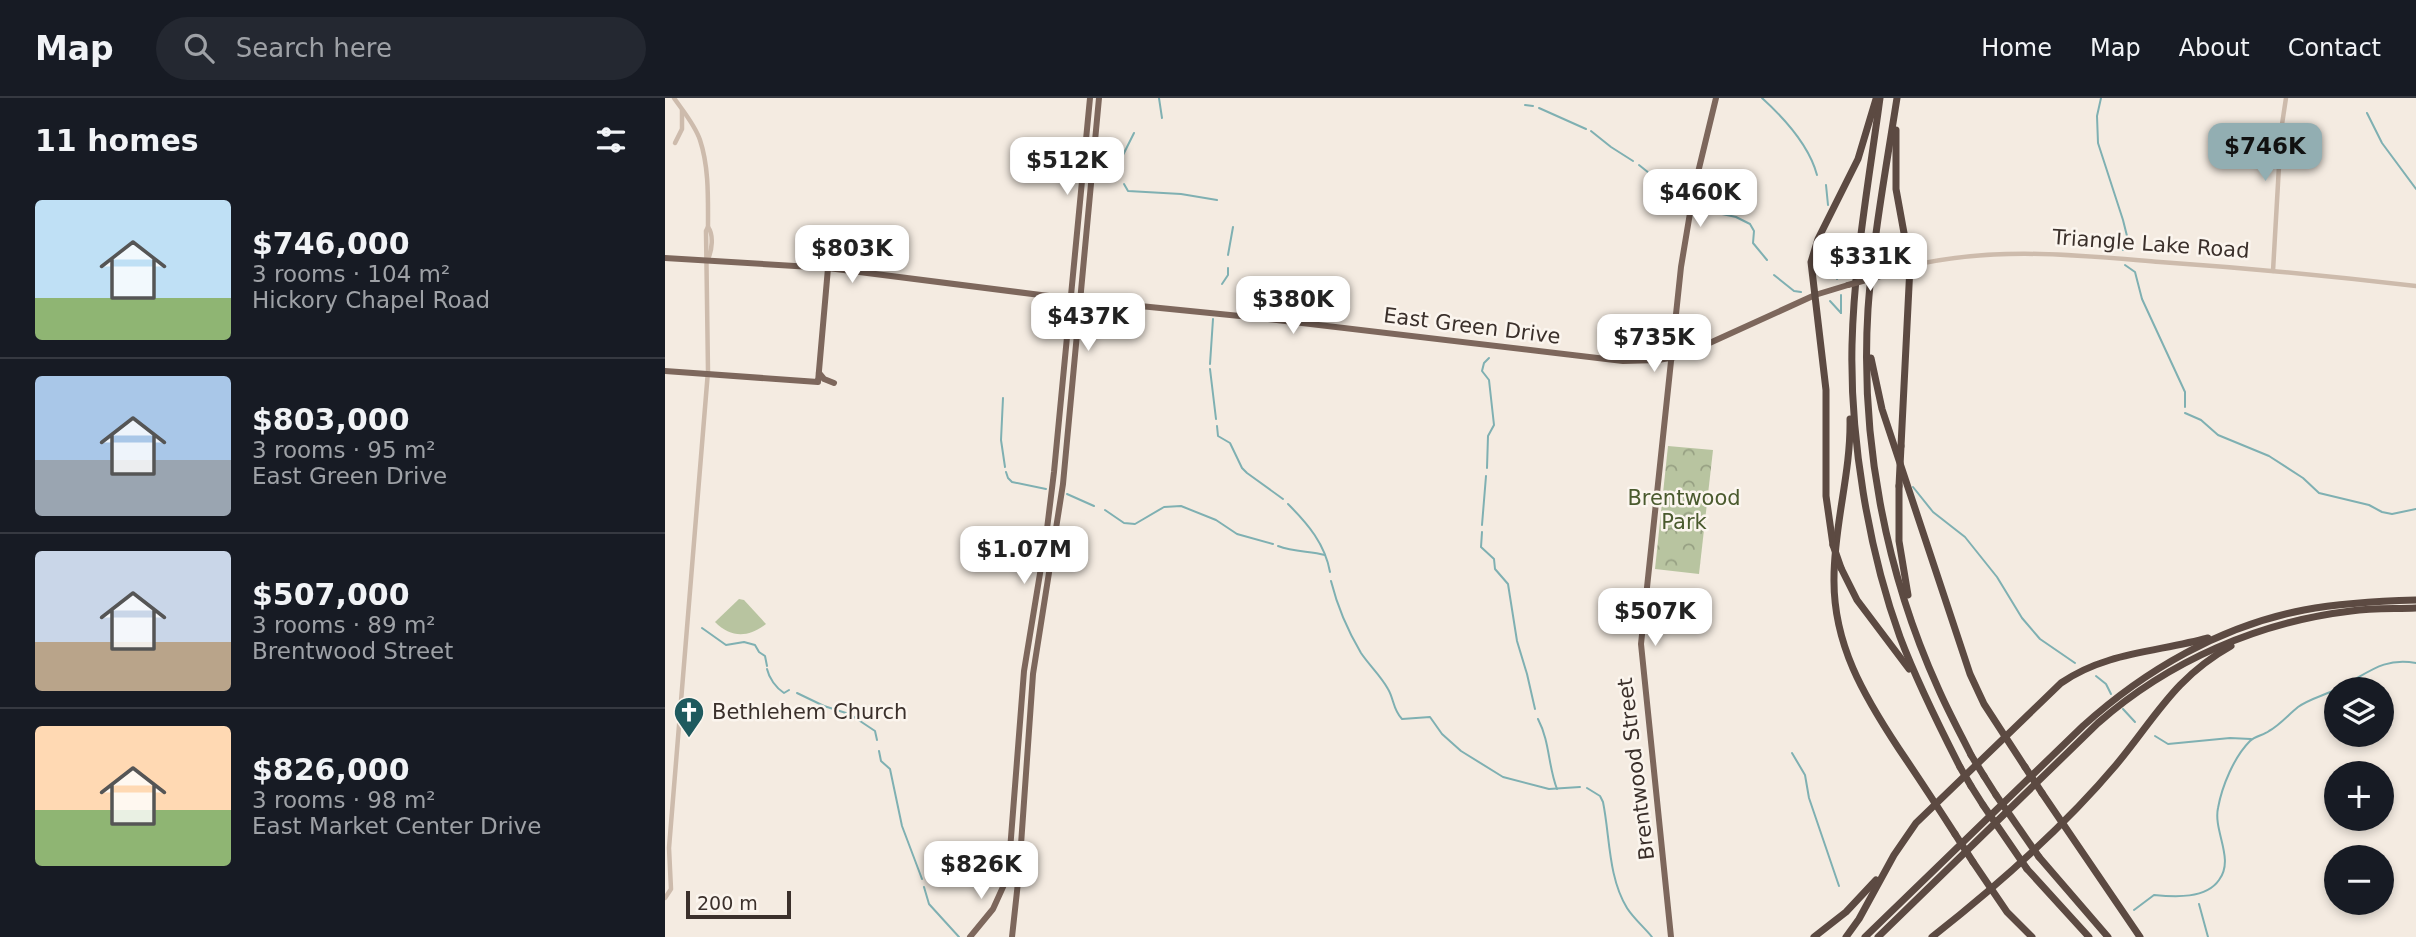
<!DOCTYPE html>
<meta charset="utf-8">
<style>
:root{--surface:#171b24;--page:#242831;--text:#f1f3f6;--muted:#9ea1a6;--line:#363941;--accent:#92aeb2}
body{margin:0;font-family:"DejaVu Sans",sans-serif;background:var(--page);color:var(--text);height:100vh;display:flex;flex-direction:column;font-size:26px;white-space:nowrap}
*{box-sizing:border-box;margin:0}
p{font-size:23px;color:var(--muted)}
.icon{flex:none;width:38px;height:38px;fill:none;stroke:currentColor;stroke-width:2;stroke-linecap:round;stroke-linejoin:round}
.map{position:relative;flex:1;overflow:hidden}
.side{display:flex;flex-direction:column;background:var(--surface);width:665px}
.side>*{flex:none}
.tools{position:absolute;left:1659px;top:579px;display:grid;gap:14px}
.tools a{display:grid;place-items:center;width:70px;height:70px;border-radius:50%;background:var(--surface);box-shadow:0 4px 10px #0003;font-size:35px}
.scale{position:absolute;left:21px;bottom:18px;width:105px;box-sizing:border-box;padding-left:7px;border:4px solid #3b302b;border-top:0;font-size:19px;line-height:24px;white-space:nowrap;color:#3b302b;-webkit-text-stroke:5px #fbf5ee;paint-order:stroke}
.price{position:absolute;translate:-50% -60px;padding:0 16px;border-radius:14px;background:#fff;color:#222;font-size:23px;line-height:46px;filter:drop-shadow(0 2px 4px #0008)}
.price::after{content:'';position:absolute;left:50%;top:42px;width:21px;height:16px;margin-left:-10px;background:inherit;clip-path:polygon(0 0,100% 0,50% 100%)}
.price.selected{background:var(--accent);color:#111}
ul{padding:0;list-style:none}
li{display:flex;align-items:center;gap:21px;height:175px;padding:0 35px}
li+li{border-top:2px solid var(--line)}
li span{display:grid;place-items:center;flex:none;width:196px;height:140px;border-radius:7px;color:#555}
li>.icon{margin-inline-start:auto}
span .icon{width:84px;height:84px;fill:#fffc;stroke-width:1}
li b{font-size:30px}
h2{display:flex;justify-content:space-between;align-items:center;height:84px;padding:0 35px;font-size:30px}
header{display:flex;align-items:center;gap:42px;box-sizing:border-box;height:98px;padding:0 35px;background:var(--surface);border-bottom:2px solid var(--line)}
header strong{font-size:33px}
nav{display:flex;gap:38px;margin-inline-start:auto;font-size:24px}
.search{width:490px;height:63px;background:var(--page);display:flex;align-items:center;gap:18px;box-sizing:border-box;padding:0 24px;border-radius:38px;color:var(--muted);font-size:26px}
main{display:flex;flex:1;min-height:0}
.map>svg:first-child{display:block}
.park{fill:url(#park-crowns)}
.pitch{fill:#b8c4a0}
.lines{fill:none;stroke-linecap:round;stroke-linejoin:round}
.stream{stroke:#7fb0b2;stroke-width:2}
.minor{stroke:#cdbbac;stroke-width:4.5}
.major{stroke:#7d675c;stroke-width:6}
.highway{stroke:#5c4a42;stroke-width:7}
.major-bridge{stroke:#7d675c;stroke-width:6}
.highway-bridge{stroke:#5c4a42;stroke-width:7}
.labels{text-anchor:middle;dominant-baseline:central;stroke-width:5;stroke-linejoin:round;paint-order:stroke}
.street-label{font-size:21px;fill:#3b302b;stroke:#fbf5ee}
.park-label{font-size:21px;fill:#4a5a2e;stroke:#fbf5ee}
.poi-label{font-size:21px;fill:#3b302b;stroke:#fbf5ee;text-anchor:start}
</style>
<header>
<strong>Map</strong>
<div class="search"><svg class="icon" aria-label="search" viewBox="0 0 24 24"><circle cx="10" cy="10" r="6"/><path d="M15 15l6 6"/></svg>Search here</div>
<nav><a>Home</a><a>Map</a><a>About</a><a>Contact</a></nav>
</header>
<main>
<section class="side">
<h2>11 homes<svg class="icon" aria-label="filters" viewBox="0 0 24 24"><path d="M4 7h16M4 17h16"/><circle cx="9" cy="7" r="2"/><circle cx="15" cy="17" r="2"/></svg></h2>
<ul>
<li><span style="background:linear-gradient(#bfe0f5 70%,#8fb573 0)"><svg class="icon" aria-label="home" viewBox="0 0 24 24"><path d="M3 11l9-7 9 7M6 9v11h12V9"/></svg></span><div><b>$746,000</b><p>3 rooms · 104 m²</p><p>Hickory Chapel Road</p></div></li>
<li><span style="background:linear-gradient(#a9c7e8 60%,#9aa5b1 0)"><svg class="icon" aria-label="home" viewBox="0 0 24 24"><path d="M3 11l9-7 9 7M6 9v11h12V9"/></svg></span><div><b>$803,000</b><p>3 rooms · 95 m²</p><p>East Green Drive</p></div></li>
<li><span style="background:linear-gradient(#c9d6e8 65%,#b9a48a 0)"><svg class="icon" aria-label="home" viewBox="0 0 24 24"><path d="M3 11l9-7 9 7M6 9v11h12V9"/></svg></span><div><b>$507,000</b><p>3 rooms · 89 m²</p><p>Brentwood Street</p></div></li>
<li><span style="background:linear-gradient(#ffd9b3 60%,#8fb573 0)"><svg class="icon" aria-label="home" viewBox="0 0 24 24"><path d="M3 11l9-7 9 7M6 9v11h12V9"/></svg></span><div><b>$826,000</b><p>3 rooms · 98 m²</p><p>East Market Center Drive</p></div></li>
</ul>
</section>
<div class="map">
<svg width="1751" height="839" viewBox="0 0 1751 839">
<defs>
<pattern id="park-crowns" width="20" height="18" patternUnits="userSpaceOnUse" patternTransform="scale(1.75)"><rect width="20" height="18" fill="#b8c4a0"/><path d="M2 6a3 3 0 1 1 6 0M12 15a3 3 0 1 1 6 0" fill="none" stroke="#97a083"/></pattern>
</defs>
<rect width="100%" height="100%" fill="#f4ebe1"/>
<polygon class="park" points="1003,348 1048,352 1034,476 990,471"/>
<path class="pitch" d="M74,501l5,1 22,24c-18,14 -35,14 -51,-2z"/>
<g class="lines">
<g class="stream">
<polyline points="494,0 497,20"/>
<path d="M1097,0c22,20 47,47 55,77"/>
<polyline points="1436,0 1432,18 1433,45 1458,122 1463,142 1458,152"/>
<polyline points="860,7 868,8"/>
<polyline points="874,10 921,31"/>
<polyline points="1702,15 1717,45 1751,91"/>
<polyline points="926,33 946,49 968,63"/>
<polyline points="456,67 455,63 469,35"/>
<polyline points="974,67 994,83 1007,90"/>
<polyline points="459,86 463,93 516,96 552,102"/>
<polyline points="1161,87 1163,107"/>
<polyline points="1034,111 1071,119 1085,126 1089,133 1088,145 1102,162"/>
<polyline points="1171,136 1168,144 1172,181"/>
<polyline points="563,157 568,129"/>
<polyline points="1460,167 1470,174 1477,201 1520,294 1520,309"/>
<polyline points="1109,177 1129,193 1136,194"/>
<polyline points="557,186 563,177 563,170"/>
<polyline points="1165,203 1176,215"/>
<polyline points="1176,215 1176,197"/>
<polyline points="545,266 548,221"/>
<polyline points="545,271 551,321"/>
<polyline points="338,300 336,342 340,369"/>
<polyline points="1520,315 1536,322 1553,337 1604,358 1638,380 1654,395 1704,407 1717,414 1727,416 1751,411"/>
<polyline points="552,328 553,338 565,345 577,370 582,375 618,401"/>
<polyline points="822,370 823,338 829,327 824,282 817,273 819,265 824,260"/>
<polyline points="341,374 343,380 347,384 381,391"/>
<polyline points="1248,389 1268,414 1300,439 1332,479 1357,520 1375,541 1410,565"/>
<polyline points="402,396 429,408"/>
<path d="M623,406c20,20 37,40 42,68"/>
<polyline points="440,412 459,425 470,426 499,409 516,408 551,422 572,436 608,446"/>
<polyline points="817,427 821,378"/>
<polyline points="817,434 816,449 829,461 830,471 843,486 852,543 862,576 870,611"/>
<path d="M613,448c16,6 31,5 47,9"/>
<path d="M666,483c6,24 17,50 30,72 8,12 20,23 27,36 6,10 5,21 14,30l28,-2 12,17 19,17 42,26 46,12 31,-2"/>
<polyline points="37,530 61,547 79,544 90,547 94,554 100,558 102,568"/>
<path d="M102,571c2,9 9,19 17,24l5,-3"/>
<polyline points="1431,578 1441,586 1446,596"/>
<polyline points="132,595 159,608 181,615"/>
<polyline points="1458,611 1470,624"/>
<polyline points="186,617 210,633 212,642"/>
<path d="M873,621c12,23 10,47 19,70"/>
<polyline points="1490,638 1503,646 1565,640 1586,641"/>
<polyline points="214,653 216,663 225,671 237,728 257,781"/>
<polyline points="1127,655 1140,677 1144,700 1174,788"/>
<path d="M922,690l13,8 3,6c7,34 5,75 24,106 7,11 17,19 25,29"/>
<polyline points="259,789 264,806 294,839"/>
<polyline points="1534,806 1543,839"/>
<path d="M1469,812l20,-15c21,2 52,4 65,-15 16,-21 -6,-49 -1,-72 4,-22 16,-51 32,-67 5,-5 14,-6 19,-10 11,-6 19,-16 29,-24 11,-8 27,-12 39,-18 30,-14 43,-32 79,-26"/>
</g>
<g class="minor">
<path d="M9,0c9,13 21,27 26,42 9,27 8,58 8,87 6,8 4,23 0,32"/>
<polyline points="10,45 17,31 17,12"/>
<path d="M1245,168c86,-20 164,-11 250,-4 86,6 171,14 256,24"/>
<polyline points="1608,173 1616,33 1621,0"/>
<polyline points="0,800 6,791 4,750 43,273 41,133 43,129"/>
</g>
<g class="major">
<polyline points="0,160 163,170 415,202 595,220 958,263 993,262 1016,258 1150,197 1183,187"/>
<polyline points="1219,177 1245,168"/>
<polyline points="0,273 153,284 163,170"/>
<polyline points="154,275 159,281 169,285"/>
<polyline points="305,839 328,811 343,778 359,573 381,439 389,374 425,0"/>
<polyline points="347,839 354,775 368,576 398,386 434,0"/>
<polyline points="1006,839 976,546 1016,169 1029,91 1051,0"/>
</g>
<g class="highway">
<path d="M1215,0c-11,82 -26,164 -28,247 -2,93 16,204 48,292 17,45 38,87 60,130"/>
<path d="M1232,0c-11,70 -24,141 -29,211 -8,129 17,262 70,379 10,23 22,45 33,67"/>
<polyline points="1231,32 1231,91 1245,168 1236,348"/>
<polyline points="1206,260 1217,311 1305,576 1319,606 1360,669"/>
<path d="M1185,321c1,55 -16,105 -16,159 -1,66 30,118 65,171 19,28 38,57 56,85"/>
<polyline points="1234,388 1234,443 1243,497"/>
<polyline points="1168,447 1161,398 1161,292 1146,164 1153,141 1193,61 1211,1"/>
<polyline points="1176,470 1192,502 1244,571"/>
<polyline points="1319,678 1331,697"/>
<polyline points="1306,688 1318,707"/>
<polyline points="1377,695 1475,839"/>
<polyline points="1374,759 1443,839"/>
<polyline points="1308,764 1342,814 1367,839"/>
<polyline points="1362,771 1424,839"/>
<polyline points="1149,839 1181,814 1211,782"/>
<path d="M1181,839l13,-18 35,-64 22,-32 145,-140c45,-31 96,-31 147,-45"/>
<path d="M1200,839l218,-211c62,-56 138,-100 221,-116 37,-7 74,-9 112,-10"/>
<path d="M1213,839l220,-214c71,-62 160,-101 253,-112 22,-3 43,-2 65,-3"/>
<path d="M1267,839c66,-52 130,-108 184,-172 40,-48 58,-87 115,-119"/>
</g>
<polyline class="major-bridge" points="1183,187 1219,177"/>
<g class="highway-bridge">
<polyline points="1234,388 1236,348"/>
<polyline points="1168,447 1176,470"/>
<polyline points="1306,657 1319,678"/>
<polyline points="1295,669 1306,688"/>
<polyline points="1360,669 1377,695"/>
<polyline points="1331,697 1374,759"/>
<polyline points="1318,707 1362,771"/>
<polyline points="1290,736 1308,764"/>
</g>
</g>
<defs>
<g id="church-pin" transform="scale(1.575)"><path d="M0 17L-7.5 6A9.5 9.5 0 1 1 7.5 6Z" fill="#1f5a5e" stroke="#fbf5ee"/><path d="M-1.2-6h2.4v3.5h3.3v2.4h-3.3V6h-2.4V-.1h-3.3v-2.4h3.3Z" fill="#fff"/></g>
</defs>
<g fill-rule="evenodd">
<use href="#church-pin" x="24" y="614"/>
</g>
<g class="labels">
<g class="street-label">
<text transform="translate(1486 146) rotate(4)">Triangle Lake Road</text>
<text transform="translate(807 228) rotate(7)">East Green Drive</text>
<text transform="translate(971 671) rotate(-97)">Brentwood Street</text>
</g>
<g class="park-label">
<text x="1019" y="400">Brentwood<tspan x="1019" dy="24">Park</tspan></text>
</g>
<g class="poi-label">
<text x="47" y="614">Bethlehem Church</text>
</g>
</g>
</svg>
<div class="tools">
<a><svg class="icon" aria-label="layers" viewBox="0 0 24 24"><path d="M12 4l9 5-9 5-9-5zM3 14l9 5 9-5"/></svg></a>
<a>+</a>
<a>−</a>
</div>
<div class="scale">200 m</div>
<b class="price selected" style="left:1600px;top:85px">$746K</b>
<b class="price" style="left:402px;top:99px">$512K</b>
<b class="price" style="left:1035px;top:131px">$460K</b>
<b class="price" style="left:187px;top:187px">$803K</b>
<b class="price" style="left:1205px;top:195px">$331K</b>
<b class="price" style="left:628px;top:238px">$380K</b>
<b class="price" style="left:423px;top:255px">$437K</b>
<b class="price" style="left:989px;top:276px">$735K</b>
<b class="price" style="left:359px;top:488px">$1.07M</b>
<b class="price" style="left:990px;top:550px">$507K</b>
<b class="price" style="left:316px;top:803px">$826K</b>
</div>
</main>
